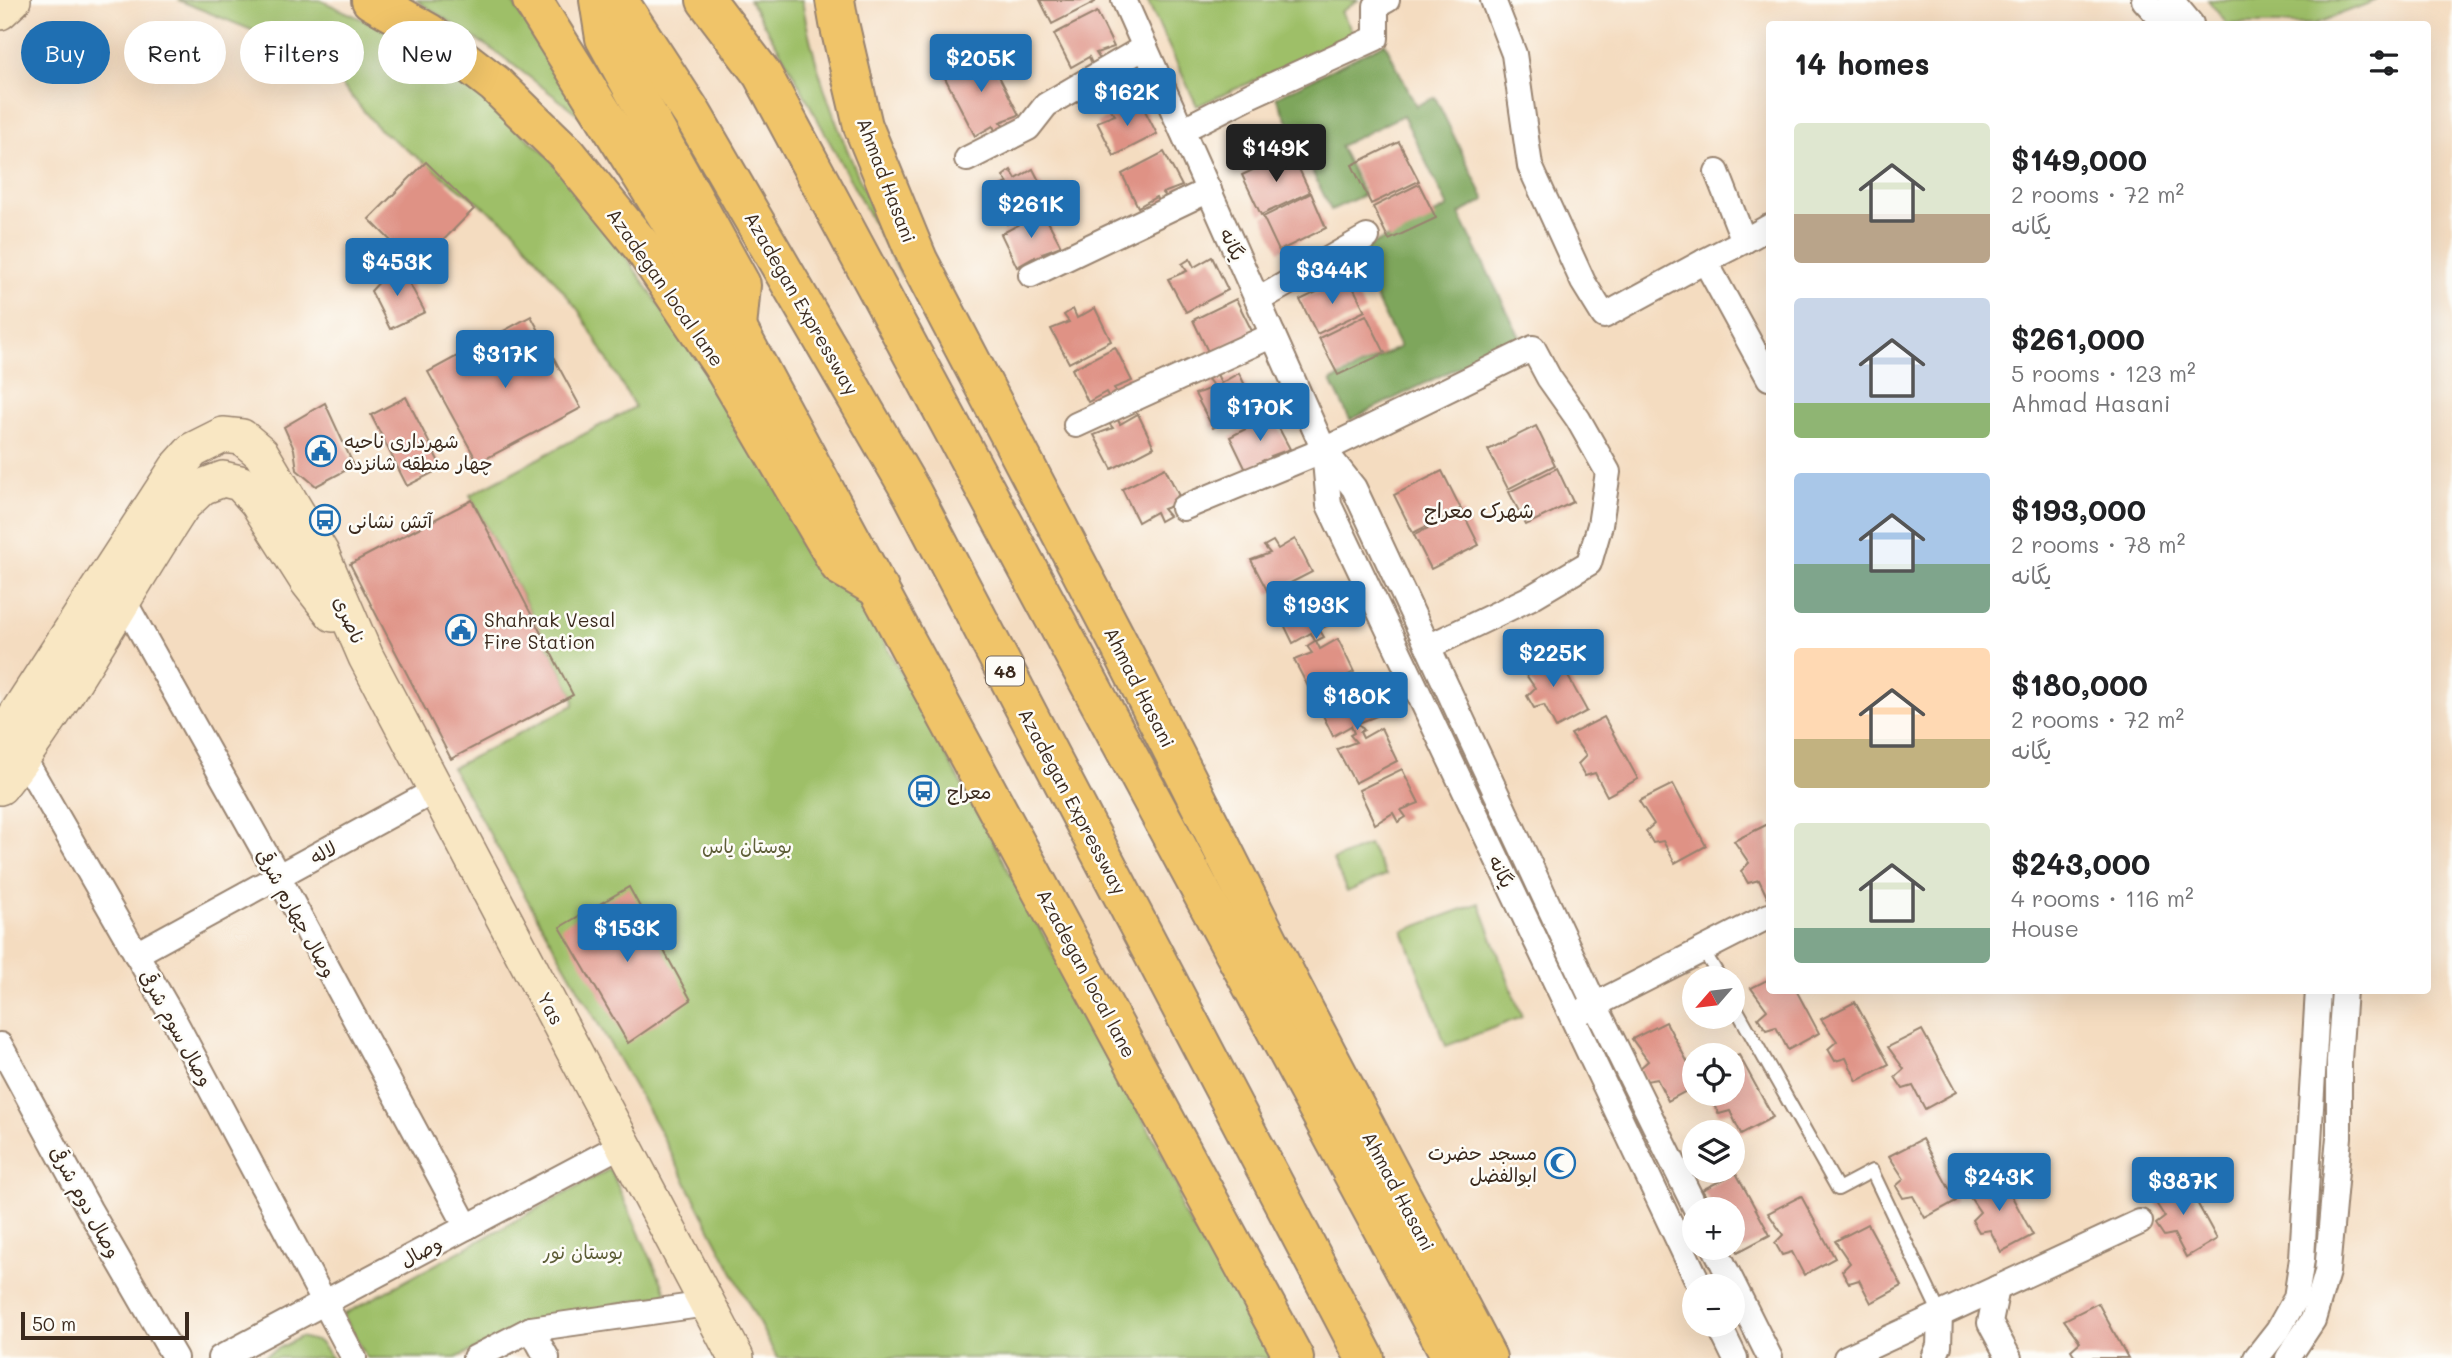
<!DOCTYPE html>
<meta charset="utf-8">
<style>
:root{--surface:#fff;--page:#f2f2f2;--text:#202124;--muted:#757577;--accent:#1f6fb2}
body{margin:0;font-family:Mali,"Playpen Sans Arabic",sans-serif;background:var(--page);color:var(--text);height:100vh;display:flex;flex-direction:column;font-size:26px;white-space:nowrap}
*{box-sizing:border-box;margin:0}
p{font-size:23px;color:var(--muted)}
.icon{flex:none;width:38px;height:38px;fill:none;stroke:currentColor;stroke-width:2;stroke-linecap:round;stroke-linejoin:round}
.map{position:relative;flex:1;overflow:hidden}
.details{position:absolute;left:1766px;top:21px;width:665px;height:973px;display:flex;flex-direction:column;background:var(--surface);border-radius:7px;box-shadow:0 7px 28px #0002}
.details>*{flex:none}
.banner{position:absolute;left:21px;top:21px;width:665px;height:63px;display:flex;gap:14px}
.needle{width:46px;rotate:242deg}
.fabs{position:absolute;left:1682px;top:966px;display:grid;gap:14px}
.fabs a{display:grid;place-items:center;width:63px;height:63px;border-radius:50%;background:var(--surface);box-shadow:0 7px 28px #0002;font-size:35px}
.scale{position:absolute;left:21px;bottom:18px;width:168px;box-sizing:border-box;padding-left:7px;border:4px solid #3b2a1e;border-top:0;font-size:19px;line-height:24px;white-space:nowrap;color:#3b2a1e;-webkit-text-stroke:5px #fdfcf7;paint-order:stroke}
.price{position:absolute;translate:-50% -60px;padding:0 16px;border-radius:7px;background:var(--accent);color:#fff;font-size:23px;line-height:46px;filter:drop-shadow(0 2px 4px #0008)}
.price::after{content:'';position:absolute;left:50%;top:42px;width:21px;height:16px;margin-left:-10px;background:inherit;clip-path:polygon(0 0,100% 0,50% 100%)}
.price.selected{background:#222;color:#fff}
ul{padding:0;list-style:none}
li{display:flex;align-items:center;gap:21px;height:175px;padding:0 28px}
li span{display:grid;place-items:center;flex:none;width:196px;height:140px;border-radius:7px;color:#555}
li>.icon{margin-inline-start:auto}
span .icon{width:84px;height:84px;fill:#fffc;stroke-width:1}
li b{font-size:30px}
h2{display:flex;justify-content:space-between;align-items:center;height:84px;padding:0 28px;font-size:30px}
.tag{padding:0 24px;border-radius:32px;background:var(--surface);box-shadow:0 7px 28px #0002;font-size:24px;line-height:63px}
.tag.selected{background:var(--accent);color:#fff}
.map>svg:first-child{display:block}
.green{fill:#9ebf68;stroke:#6c7443;stroke-width:2}
.forest{fill:#7ea65c;stroke:#5c683d;stroke-width:2}
.building{fill:#df9285}
.lines{fill:none;stroke-linecap:round;stroke-linejoin:round}
.lane-casing{stroke:#98836f;stroke-width:16}
.street-casing{stroke:#98836f;stroke-width:28}
.secondary-casing{stroke:#98836f;stroke-width:38}
.primary-casing{stroke:#98836f;stroke-width:42}
.highway-casing{stroke:#98836f;stroke-width:42}
.lane{stroke:#fff;stroke-width:12}
.street{stroke:#fff;stroke-width:24}
.secondary{stroke:#f9e7c3;stroke-width:35}
.primary{stroke:#f0c469;stroke-width:38}
.highway{stroke:#f0c469;stroke-width:38}
.labels{text-anchor:middle;dominant-baseline:central;stroke-width:5;stroke-linejoin:round;paint-order:stroke}
.shield{fill:#fdfcf7;stroke:#75695f;stroke-width:2}
.shield-label{font-size:18px;font-weight:bold;fill:#3b2a1e}
.street-label{font-size:19px;fill:#3b2a1e;stroke:#fdfcf7}
.poi-label{font-size:19px;fill:#3b2a1e;stroke:#fdfcf7;text-anchor:start}
.park-label{font-size:19px;fill:#5e5e38;stroke:#fdfcf7}
.neighbourhood-label{font-size:21px;fill:#3b2a1e;stroke:#fdfcf7}
</style>
<div class="map">
<svg width="2452" height="1358" viewBox="0 0 2452 1358">
<rect width="100%" height="100%" fill="#fdfcf7"/>
<filter id="ink" filterUnits="userSpaceOnUse"><feTurbulence type="fractalNoise" baseFrequency=".0143" numOctaves="2"/><feDisplacementMap in="SourceGraphic" scale="14" xChannelSelector="R" yChannelSelector="G"/><feConvolveMatrix kernelMatrix="1 2 1 2 8 2 1 2 1" color-interpolation-filters="sRGB"/></filter>
<filter id="wash" filterUnits="userSpaceOnUse"><feTurbulence type="fractalNoise" baseFrequency=".00686" numOctaves="4" result="noise"/><feDisplacementMap in="SourceGraphic" scale="28" xChannelSelector="R" yChannelSelector="G"/><feGaussianBlur stdDeviation="1.57" result="paint"/><feColorMatrix in="noise" values="0 0 0 0 0 0 0 0 0 0 0 0 0 0 0 0 0 1.4 0 .05"/><feComposite in="paint" operator="in"/></filter>
<g filter="url(#wash)">
<rect width="100%" height="100%" fill="#f4dcc0"/>
<g class="green">
<polygon points="178,0 320,0 396,35 447,69 568,173 855,588 1160,1150 1178,1188 1181,1210 1276,1358 777,1358 658,1128 452,768 574,705 573,695 470,495 635,407 579,311 514,229 379,129 318,57"/>
<polygon points="416,0 511,0 600,131 499,54"/>
<path d="M749,0h53c16,97 62,188 100,277l-114,-213z"/>
<polygon points="1147,0 1358,0 1341,12 1355,36 1197,106"/>
<polygon points="2208,0 2377,0 2315,24 2227,24"/>
<polygon points="1369,845 1386,875 1347,892 1333,860"/>
<polygon points="1479,903 1522,1017 1446,1046 1403,931"/>
<polygon points="610,1169 667,1294 539,1321 456,1358 367,1358 343,1315"/>
<polygon points="300,1337 319,1342 332,1358 261,1358"/>
</g>
<polygon class="forest" points="1385,43 1416,106 1435,97 1485,200 1459,214 1520,337 1350,420 1331,381 1400,347 1354,254 1448,207 1403,115 1340,146 1364,195 1331,210 1276,97"/>
<g id="blocks">
<g class="building">
<polygon points="1040,0 1094,0 1095,2 1052,24"/>
<polygon points="1097,12 1114,47 1096,53 1101,61 1093,66 1089,57 1071,67 1054,34"/>
<polygon points="986,51 1019,115 1000,122 1006,129 997,135 993,126 975,136 942,72 961,65 955,58 963,53 968,61"/>
<polygon points="1140,101 1157,134 1114,156 1097,122 1115,115 1109,107 1118,103 1122,111"/>
<polygon points="1399,142 1419,181 1371,204 1352,165"/>
<polygon points="1164,152 1182,186 1163,193 1169,200 1160,206 1156,197 1138,207 1122,174"/>
<polygon points="1291,152 1310,192 1261,215 1242,175"/>
<polygon points="426,162 474,209 417,267 369,219"/>
<polygon points="1033,169 1050,202 1007,224 990,190 1008,183 1003,176 1011,170 1016,179"/>
<polygon points="1419,184 1436,218 1389,240 1373,207"/>
<polygon points="1311,193 1326,228 1279,251 1263,217"/>
<polygon points="1043,212 1061,246 1042,253 1048,261 1039,266 1035,257 1017,267 1001,234"/>
<polygon points="1212,257 1228,290 1186,312 1168,279 1187,271 1182,264 1190,259 1194,267"/>
<polygon points="398,262 425,312 390,329 371,291"/>
<polygon points="1348,277 1365,311 1317,334 1300,300"/>
<polygon points="1236,299 1253,333 1209,354 1193,320"/>
<polygon points="1095,308 1111,341 1069,363 1051,329 1069,322 1064,315 1073,309 1077,318"/>
<polygon points="1366,315 1385,353 1338,375 1319,338"/>
<polygon points="531,316 581,408 478,463 428,372"/>
<polygon points="1115,347 1132,381 1114,388 1119,396 1111,401 1106,392 1088,402 1072,369"/>
<polygon points="1239,373 1255,406 1213,428 1195,394 1214,387 1208,379 1217,374 1221,383"/>
<polygon points="406,397 442,468 407,486 371,415"/>
<polygon points="325,403 354,466 316,486 297,470 294,449 284,427"/>
<polygon points="1138,414 1154,447 1112,469 1094,435 1113,428 1107,421 1116,416 1120,424"/>
<polygon points="1272,415 1290,449 1271,456 1277,464 1268,469 1264,460 1246,470 1230,437"/>
<polygon points="1536,426 1555,465 1508,489 1488,450"/>
<polygon points="1165,468 1182,502 1163,509 1169,516 1160,521 1156,512 1138,522 1122,489"/>
<polygon points="1557,468 1573,502 1526,525 1509,492"/>
<polygon points="1442,471 1461,509 1413,533 1394,495"/>
<polygon points="472,500 573,695 451,759 350,564"/>
<polygon points="1462,511 1479,545 1431,569 1414,535"/>
<polygon points="1295,539 1312,572 1269,594 1251,560 1270,553 1264,546 1273,541 1278,549"/>
<polygon points="1320,588 1337,622 1319,629 1324,637 1316,641 1320,649 1338,639 1354,672 1312,694 1294,660 1312,653 1307,646 1315,641 1311,633 1293,643 1277,610"/>
<polygon points="1553,649 1587,711 1556,728 1544,705 1534,708 1527,696 1535,688 1520,666"/>
<polygon points="1360,681 1377,716 1358,723 1364,730 1360,732 1363,738 1381,728 1397,761 1355,783 1337,749 1356,742 1350,735 1354,733 1351,726 1333,736 1317,703"/>
<polygon points="1604,717 1638,779 1607,796 1595,773 1585,776 1578,764 1586,756 1571,734"/>
<polygon points="1402,769 1419,803 1401,810 1406,817 1398,822 1393,813 1375,824 1359,790"/>
<polygon points="1673,784 1706,846 1675,863 1663,841 1653,843 1646,831 1654,824 1639,801"/>
<polygon points="1768,824 1769,827 1769,901 1759,880 1748,883 1741,871 1749,863 1734,841"/>
<polygon points="629,887 691,1000 628,1043 560,927"/>
<polygon points="1769,979 1769,990 1796,990 1819,1033 1788,1050 1776,1027 1766,1030 1758,1018 1767,1010 1751,988"/>
<polygon points="1855,1002 1889,1064 1857,1081 1846,1058 1835,1061 1828,1049 1837,1041 1821,1019"/>
<polygon points="1666,1022 1694,1074 1694,1087 1668,1101 1657,1079 1646,1081 1639,1069 1648,1061 1632,1039"/>
<polygon points="1922,1030 1956,1092 1925,1109 1913,1086 1903,1089 1895,1077 1904,1069 1888,1047"/>
<polygon points="1739,1055 1773,1117 1741,1134 1730,1111 1719,1114 1712,1102 1721,1094 1732,1094 1732,1058"/>
<polygon points="1922,1139 1956,1201 1925,1218 1913,1196 1903,1198 1896,1186 1904,1179 1889,1156"/>
<polygon points="1736,1173 1770,1235 1738,1252 1732,1241 1732,1209 1715,1209 1702,1190"/>
<polygon points="1999,1173 2033,1235 2001,1252 1990,1230 1979,1232 1972,1220 1980,1212 1965,1190"/>
<polygon points="2183,1177 2217,1239 2186,1257 2174,1234 2164,1236 2156,1224 2165,1217 2150,1194"/>
<polygon points="1801,1196 1835,1258 1804,1275 1792,1252 1782,1255 1775,1243 1783,1235 1768,1213"/>
<polygon points="1868,1224 1902,1286 1871,1303 1859,1280 1849,1283 1842,1271 1850,1263 1835,1241"/>
<polygon points="2098,1303 2128,1358 2076,1358 2071,1350 2080,1342 2064,1320"/>
</g>
</g>
</g>
<g filter="url(#ink)">
<use href="#blocks" fill-opacity="0" stroke="#98836f" stroke-width="2"/>
<g class="lines">
<g class="lane-casing">
<g id="lane">
<polyline points="1703,950 1720,978"/>
<polyline points="1732,1001 1838,1189 1872,1171 1940,1314"/>
</g>
</g>
<g class="street-casing">
<g id="street">
<polyline points="1124,0 1324,450 1354,488 1595,1005 1696,1209"/>
<polyline points="1493,0 1514,54 1530,166 1583,282 1604,316 1705,261"/>
<polyline points="2144,0 2166,24"/>
<polyline points="2171,0 2191,24"/>
<polyline points="1182,130 1251,95 1376,38 1376,6 1387,0"/>
<polyline points="967,159 1028,128 1046,105 1145,47"/>
<polyline points="1717,172 1744,241 1769,227"/>
<polyline points="1744,241 1705,261 1769,378"/>
<polyline points="1031,275 1209,190"/>
<polyline points="1258,300 1367,237"/>
<polyline points="1076,425 1273,335"/>
<polyline points="1324,450 1329,505 1700,1286"/>
<polyline points="1183,508 1324,450 1533,348 1549,378 1578,419 1608,472 1600,525 1589,563 1530,598 1428,647"/>
<polyline points="124,601 278,876 467,1227"/>
<polyline points="23,757 172,1016 354,1358"/>
<polyline points="136,954 436,790"/>
<polyline points="1581,1012 1769,916"/>
<polyline points="0,1045 89,1209 175,1358"/>
<polyline points="1715,1248 1770,1358"/>
<polyline points="1997,1288 1990,1323 2009,1358"/>
<polyline points="1719,1325 1735,1358"/>
<polyline points="531,1329 547,1358"/>
<polyline points="220,1358 623,1144"/>
<polyline points="475,1358 531,1329 707,1304"/>
<polyline points="1846,1358 2140,1222"/>
<polyline points="1934,1358 1939,1346 1940,1314"/>
<polyline points="2256,1358 2278,1330 2296,1298 2302,1259 2318,990"/>
<polyline points="2288,1358 2313,1320 2327,1272 2339,1137 2339,1060 2344,990"/>
</g>
</g>
<g class="secondary-casing">
<g id="secondary">
<polyline points="0,12 13,0"/>
<polyline points="0,740 176,469 193,450 223,435 242,437 261,453 321,553 366,657 736,1358"/>
<path d="M0,787c70,-88 121,-189 183,-282l19,-18 21,-8 17,4 17,19 51,80 25,32"/>
</g>
</g>
<g class="primary-casing">
<polyline id="primary" points="532,0 737,328 1294,1358"/>
</g>
<g class="highway-casing">
<g id="highway">
<polyline points="371,0 429,33 495,84 567,154 644,249 722,365 840,566 879,589"/>
<polyline points="599,0 605,38 741,285 737,328"/>
<polyline points="618,0 693,115 912,493 1365,1358"/>
<polyline points="706,0 762,74 1452,1358"/>
<polyline points="835,0 839,23 863,126 918,260 1119,644 1292,987 1487,1358"/>
</g>
</g>
<use href="#lane" class="lane"/>
<use href="#street" class="street"/>
<use href="#secondary" class="secondary"/>
<use href="#primary" class="primary"/>
<use href="#highway" class="highway"/>
</g>
</g>
<defs>
<g id="civic-ring" transform="scale(1.575)"><circle r="9.5" fill="#fdfcf7" stroke="#1f6fb2" stroke-width="1.5"/><path d="M-.6-6.5H3V-4.5H.6V-3L4-1V1h2V6H-6V1h2V-1L-.6-3ZM-1.2 2.5V6h2.4V2.5Z" fill="#1f6fb2"/></g>
<g id="bus-ring" transform="scale(1.575)"><circle r="9.5" fill="#fdfcf7" stroke="#1f6fb2" stroke-width="1.5"/><path d="M-5-6H5V4H4V6H2V4H-2V6H-4V4H-5ZM-3.5-4V0h7V-4ZM-3.5 1.2v1.5H-2V1.2ZM2 1.2v1.5H3.5V1.2Z" fill="#1f6fb2"/></g>
<g id="mosque-ring" transform="scale(1.575)"><circle r="9.5" fill="#fdfcf7" stroke="#1f6fb2" stroke-width="1.5"/><path d="M3.5-4.9A6 6 0 1 0 3.5 4.9A5 5 0 1 1 3.5-4.9Z" fill="#1f6fb2"/></g>
</defs>
<g fill-rule="evenodd">
<use href="#civic-ring" x="321" y="451"/>
<use href="#bus-ring" x="325" y="520"/>
<use href="#civic-ring" x="461" y="630"/>
<use href="#bus-ring" x="924" y="791"/>
<use href="#mosque-ring" x="1560" y="1163"/>
</g>
<g class="labels">
<rect class="shield" x="986" y="656.5" width="38" height="29" rx="5"/>
<g class="shield-label">
<text x="1005" y="671">48</text>
</g>
<g class="street-label">
<text transform="translate(887 180) rotate(69)">Ahmad Hasani</text>
<text transform="translate(1233 244) rotate(66)">یگانه</text>
<text transform="translate(666 287) rotate(55)">Azadegan local lane</text>
<text transform="translate(802 303) rotate(60)">Azadegan Expressway</text>
<text transform="translate(350 620) rotate(66)">ناصری</text>
<text transform="translate(1140 687) rotate(63)">Ahmad Hasani</text>
<text transform="translate(1073 801) rotate(62)">Azadegan Expressway</text>
<text transform="translate(323 852) rotate(-29)">لاله</text>
<text transform="translate(1502 871) rotate(65)">یگانه</text>
<text transform="translate(297 913) rotate(61)">وصال چهارم شرقی</text>
<text transform="translate(1087 973) rotate(62)">Azadegan local lane</text>
<text transform="translate(551 1008) rotate(62)">Yas</text>
<text transform="translate(177 1028) rotate(61)">وصال سوم شرقی</text>
<text transform="translate(1399 1191) rotate(62)">Ahmad Hasani</text>
<text transform="translate(86 1202) rotate(61)">وصال دوم شرقی</text>
<text transform="translate(421 1251) rotate(-28)">وصال</text>
</g>
<g class="poi-label">
<text x="344" y="440">شهرداری ناحیه<tspan x="344" dy="22">چهار منطقه شانزده</tspan></text>
<text x="348" y="520">آتش نشانی</text>
<text x="484" y="619">Shahrak Vesal<tspan x="484" dy="22">Fire Station</tspan></text>
<text x="947" y="791">معراج</text>
<text x="1537" y="1152" text-anchor="end">مسجد حضرت<tspan x="1537" dy="22">ابوالفضل</tspan></text>
</g>
<g class="park-label">
<text x="747" y="845">بوستان یاس</text>
<text x="583" y="1251">بوستان نور</text>
</g>
<g class="neighbourhood-label">
<text x="1479" y="509">شهرک معراج</text>
</g>
</g>
</svg>
<div class="fabs">
<a><svg class="needle" viewBox="-14 -14 28 28"><path d="M0-13l5 13h-10z" fill="#e53935"/><path d="M0 13l5-13h-10z" fill="#757577"/></svg></a>
<a><svg class="icon" aria-label="locate" viewBox="0 0 24 24"><circle cx="12" cy="12" r="6"/><path d="M12 2v4M12 18v4M2 12h4M18 12h4"/></svg></a>
<a><svg class="icon" aria-label="layers" viewBox="0 0 24 24"><path d="M12 4l9 5-9 5-9-5zM3 14l9 5 9-5"/></svg></a>
<a>+</a>
<a>−</a>
</div>
<div class="scale">50 m</div>
<b class="price" style="left:981px;top:94px">$205K</b>
<b class="price" style="left:1127px;top:128px">$162K</b>
<b class="price selected" style="left:1276px;top:184px">$149K</b>
<b class="price" style="left:1031px;top:240px">$261K</b>
<b class="price" style="left:397px;top:298px">$453K</b>
<b class="price" style="left:1332px;top:306px">$344K</b>
<b class="price" style="left:505px;top:390px">$317K</b>
<b class="price" style="left:1260px;top:443px">$170K</b>
<b class="price" style="left:1316px;top:641px">$193K</b>
<b class="price" style="left:1553px;top:689px">$225K</b>
<b class="price" style="left:1357px;top:732px">$180K</b>
<b class="price" style="left:627px;top:964px">$153K</b>
<b class="price" style="left:1999px;top:1213px">$243K</b>
<b class="price" style="left:2183px;top:1217px">$387K</b>
<div class="banner">
<a class="tag selected">Buy</a>
<a class="tag">Rent</a>
<a class="tag">Filters</a>
<a class="tag">New</a>
</div>
<section class="details">
<h2>14 homes<svg class="icon" aria-label="filters" viewBox="0 0 24 24"><path d="M4 7h16M4 17h16"/><circle cx="9" cy="7" r="2"/><circle cx="15" cy="17" r="2"/></svg></h2>
<ul>
<li><span style="background:linear-gradient(#dfe7d0 65%,#b9a48a 0)"><svg class="icon" aria-label="home" viewBox="0 0 24 24"><path d="M3 11l9-7 9 7M6 9v11h12V9"/></svg></span><div><b>$149,000</b><p>2 rooms · 72 m²</p><p>یگانه</p></div></li>
<li><span style="background:linear-gradient(#c9d6e8 75%,#8fb573 0)"><svg class="icon" aria-label="home" viewBox="0 0 24 24"><path d="M3 11l9-7 9 7M6 9v11h12V9"/></svg></span><div><b>$261,000</b><p>5 rooms · 123 m²</p><p>Ahmad Hasani</p></div></li>
<li><span style="background:linear-gradient(#a9c7e8 65%,#7fa58c 0)"><svg class="icon" aria-label="home" viewBox="0 0 24 24"><path d="M3 11l9-7 9 7M6 9v11h12V9"/></svg></span><div><b>$193,000</b><p>2 rooms · 78 m²</p><p>یگانه</p></div></li>
<li><span style="background:linear-gradient(#ffd9b3 65%,#c2b280 0)"><svg class="icon" aria-label="home" viewBox="0 0 24 24"><path d="M3 11l9-7 9 7M6 9v11h12V9"/></svg></span><div><b>$180,000</b><p>2 rooms · 72 m²</p><p>یگانه</p></div></li>
<li><span style="background:linear-gradient(#dfe7d0 75%,#7fa58c 0)"><svg class="icon" aria-label="home" viewBox="0 0 24 24"><path d="M3 11l9-7 9 7M6 9v11h12V9"/></svg></span><div><b>$243,000</b><p>4 rooms · 116 m²</p><p>House</p></div></li>
</ul>
</section>
</div>
